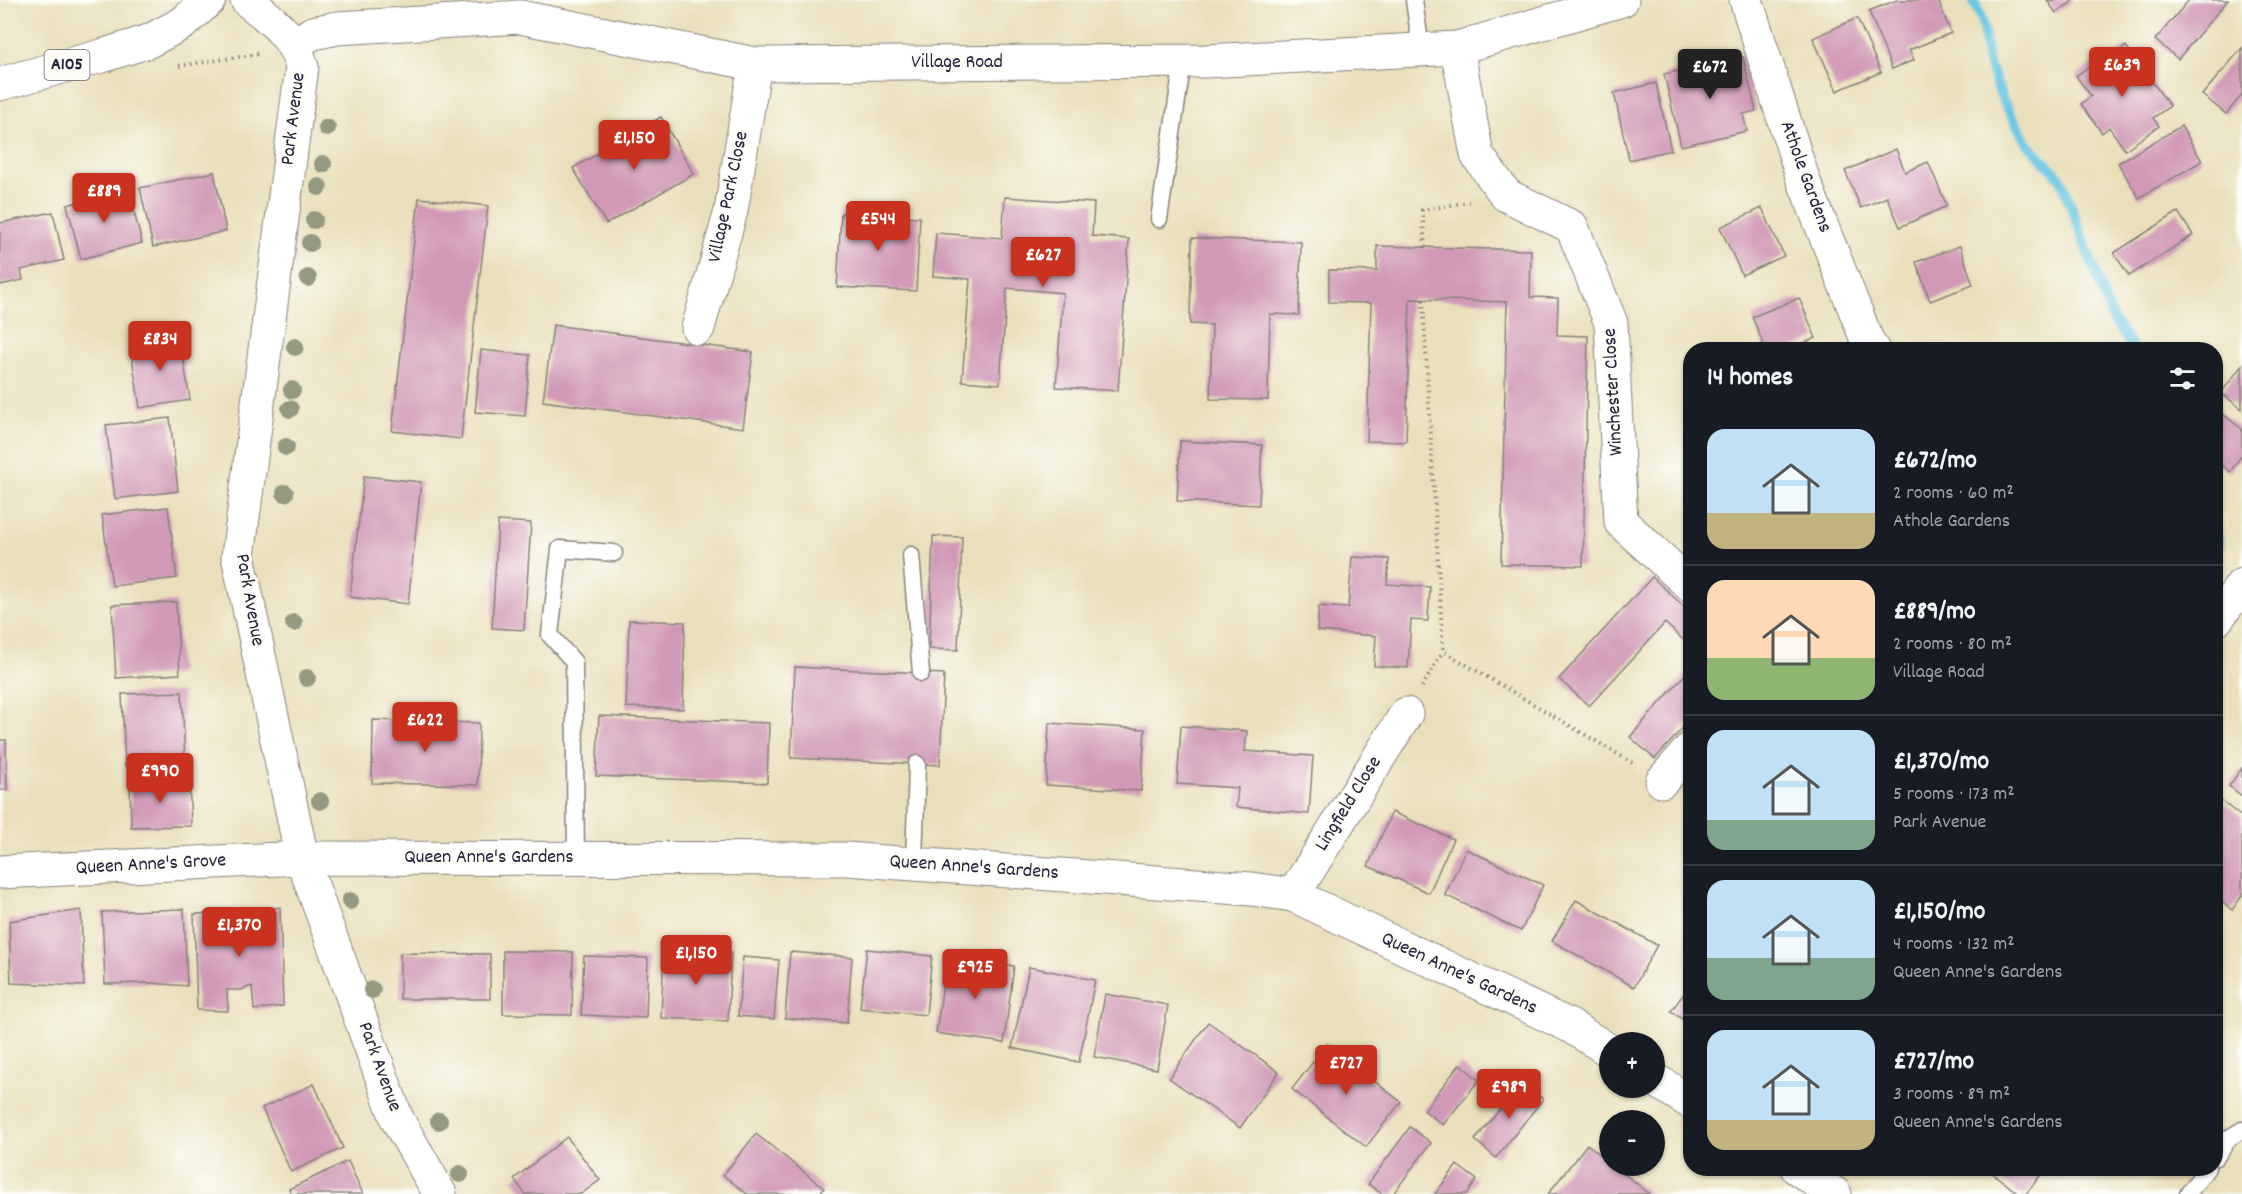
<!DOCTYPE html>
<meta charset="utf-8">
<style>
:root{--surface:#171b24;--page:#20242c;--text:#f1f3f6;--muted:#9ea1a6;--line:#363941;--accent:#c8321e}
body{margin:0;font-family:Dekko,sans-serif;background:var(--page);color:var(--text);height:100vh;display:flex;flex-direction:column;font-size:22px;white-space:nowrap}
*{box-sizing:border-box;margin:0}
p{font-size:20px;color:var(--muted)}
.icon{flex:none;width:33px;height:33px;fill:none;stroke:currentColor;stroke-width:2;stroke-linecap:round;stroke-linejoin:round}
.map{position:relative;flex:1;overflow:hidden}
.details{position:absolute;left:1683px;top:342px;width:540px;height:834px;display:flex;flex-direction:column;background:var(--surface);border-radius:24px;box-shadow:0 2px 4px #0004}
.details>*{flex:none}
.fabs{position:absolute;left:1599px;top:1032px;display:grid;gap:12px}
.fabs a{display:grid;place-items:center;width:66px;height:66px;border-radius:50%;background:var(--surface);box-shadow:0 2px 4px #0004;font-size:30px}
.price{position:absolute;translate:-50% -51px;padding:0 14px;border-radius:6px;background:var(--accent);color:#fff;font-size:20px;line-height:39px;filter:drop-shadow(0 2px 3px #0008)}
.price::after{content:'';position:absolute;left:50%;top:36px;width:18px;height:14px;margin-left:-9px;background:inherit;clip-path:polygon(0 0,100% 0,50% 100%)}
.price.current{background:#222;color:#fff}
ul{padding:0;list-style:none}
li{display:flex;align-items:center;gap:18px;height:150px;padding:0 24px}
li+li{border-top:2px solid var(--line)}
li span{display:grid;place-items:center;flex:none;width:168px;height:120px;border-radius:18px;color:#555}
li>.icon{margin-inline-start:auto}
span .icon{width:72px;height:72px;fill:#fffc;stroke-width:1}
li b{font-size:26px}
h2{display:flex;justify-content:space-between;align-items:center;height:72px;padding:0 24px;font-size:26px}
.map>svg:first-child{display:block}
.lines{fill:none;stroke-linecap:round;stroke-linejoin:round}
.stream{stroke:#66c6e4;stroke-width:10}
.building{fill:#d199b7}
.service-casing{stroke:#86817b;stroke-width:19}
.minor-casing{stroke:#86817b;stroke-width:35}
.tertiary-casing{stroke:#86817b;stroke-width:35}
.primary-casing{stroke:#86817b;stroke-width:35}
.path{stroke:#86817b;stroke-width:4;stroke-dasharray:1.5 4.5;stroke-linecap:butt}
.service{stroke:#fff;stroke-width:16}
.minor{stroke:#fff;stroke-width:33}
.tertiary{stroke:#fff;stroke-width:33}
.primary{stroke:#fff;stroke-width:33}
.tree{fill:#959981}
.labels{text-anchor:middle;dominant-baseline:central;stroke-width:6;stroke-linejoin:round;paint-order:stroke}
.shield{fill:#fdfcf7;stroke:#646373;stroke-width:1.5}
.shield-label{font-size:18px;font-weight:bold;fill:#22223b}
.street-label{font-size:20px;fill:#22223b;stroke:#fdfcf7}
</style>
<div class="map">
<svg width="2242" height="1194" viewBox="0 0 2242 1194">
<rect width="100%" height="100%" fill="#fdfcf7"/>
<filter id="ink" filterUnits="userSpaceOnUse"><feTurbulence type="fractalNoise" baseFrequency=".0167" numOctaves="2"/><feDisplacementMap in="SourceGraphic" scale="12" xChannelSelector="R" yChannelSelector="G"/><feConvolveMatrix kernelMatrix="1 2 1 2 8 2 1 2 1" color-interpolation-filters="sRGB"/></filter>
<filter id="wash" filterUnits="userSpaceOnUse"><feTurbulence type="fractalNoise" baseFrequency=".008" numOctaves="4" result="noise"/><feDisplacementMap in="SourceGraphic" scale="24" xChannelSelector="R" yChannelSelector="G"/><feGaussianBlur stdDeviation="1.35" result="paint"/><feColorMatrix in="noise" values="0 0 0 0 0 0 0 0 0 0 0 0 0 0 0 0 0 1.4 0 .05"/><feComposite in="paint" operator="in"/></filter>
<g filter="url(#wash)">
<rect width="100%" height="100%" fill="#e9e0bb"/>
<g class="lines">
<g class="stream">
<polyline points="1973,0 1982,20 1988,61 2002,99 2028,144 2061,179 2112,318 2134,350"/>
<polyline points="2216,529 2219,546"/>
</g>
</g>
<g id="blocks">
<g class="building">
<polygon points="1897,0 1938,0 1951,33 1909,50 1914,60 1892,69 1869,11"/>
<polygon points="2047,0 2074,0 2056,13"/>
<polygon points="2189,0 2228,0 2178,59 2155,40"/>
<polygon points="1857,18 1881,72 1837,91 1813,38"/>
<polygon points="2126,46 2170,106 2153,118 2159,126 2125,150 2109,127 2102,133 2081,104 2091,96 2076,76 2102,57 2105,62"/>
<polygon points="2242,48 2242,95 2226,114 2202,95"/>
<polygon points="1743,57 1756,111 1743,114 1747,131 1681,146 1664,74"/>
<polygon points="1656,83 1671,150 1629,160 1614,93"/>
<polygon points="661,117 694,174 606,224 573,168"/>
<polygon points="2181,126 2202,161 2139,198 2118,163"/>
<polygon points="1896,149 1905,172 1928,162 1947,206 1900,227 1887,197 1861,208 1845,171"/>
<polygon points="214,172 226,231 153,247 140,188"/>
<polygon points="128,189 142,243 81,259 67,205"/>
<polygon points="1005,197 1094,203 1092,236 1129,239 1118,391 1056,387 1063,293 1007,288 1000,384 962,381 970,279 933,276 936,233 1002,238"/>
<polygon points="419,198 488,206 461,439 392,431"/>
<polygon points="1762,208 1784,256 1742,275 1720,227"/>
<polygon points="53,212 64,260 21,270 23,280 0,285 0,223"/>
<polygon points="2178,212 2193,235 2129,276 2114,253"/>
<polygon points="841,213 920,217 916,291 837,287"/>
<polygon points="1192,238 1301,242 1299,315 1270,314 1268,400 1210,399 1212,325 1190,324"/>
<polygon points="1377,246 1531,250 1530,297 1558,298 1557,335 1588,336 1583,566 1501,564 1507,302 1410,299 1406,442 1367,441 1371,303 1329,302 1329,270 1377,271"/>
<polygon points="1960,246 1973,285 1930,301 1916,262"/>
<polygon points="1799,298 1816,338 1787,350 1766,350 1752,317"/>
<polygon points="553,325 753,352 743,428 543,401"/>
<polygon points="180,337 190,400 140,408 130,345"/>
<polygon points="481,350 530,355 525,416 475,412"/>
<polygon points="2242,365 2242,409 2221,393"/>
<polygon points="2216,409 2242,429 2242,455 2230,472 2216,461"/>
<polygon points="170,418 178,491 115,499 106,425"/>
<polygon points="1180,441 1262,445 1259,505 1177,501"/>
<polygon points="364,476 421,482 408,604 350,597"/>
<polygon points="168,507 177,578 112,586 102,515"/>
<polygon points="498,521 531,523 524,630 492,628"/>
<polygon points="933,536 962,537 958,650 929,649"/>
<polygon points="1352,557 1389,559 1387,584 1430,587 1428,621 1411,620 1408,668 1374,666 1376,636 1317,631 1319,606 1348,608"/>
<polygon points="1652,577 1690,612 1690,646 1665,623 1589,706 1559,679"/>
<polygon points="176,602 180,674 116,678 112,605"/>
<polygon points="629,620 685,622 683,709 626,707"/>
<polygon points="795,667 944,674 940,765 791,758"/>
<polygon points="1690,669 1690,720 1655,759 1630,737"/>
<polygon points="182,692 185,763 125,766 122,694"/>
<polygon points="599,716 769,723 767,783 596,776"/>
<polygon points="373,720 479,723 478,785 372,783"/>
<polygon points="1049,723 1145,729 1141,791 1046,785"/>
<polygon points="1181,726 1247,731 1245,751 1313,756 1309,814 1236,807 1238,788 1177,784"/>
<polygon points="0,740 6,740 7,790 0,790"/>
<polygon points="2242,768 2242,796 2229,786"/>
<polygon points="189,781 191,826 131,827 130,782"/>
<polygon points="2220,800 2242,817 2242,896 2232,910 2216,898 2216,806"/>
<polygon points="1392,812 1453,839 1429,893 1368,866"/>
<polygon points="1466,849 1543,885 1521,931 1445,895"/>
<polygon points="1576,900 1657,945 1634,987 1552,941"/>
<polygon points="280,907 283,1006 254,1010 252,986 241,990 227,990 228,1011 197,1010 194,914 236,913"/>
<polygon points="184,909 187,986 150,983 105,984 102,912"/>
<polygon points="81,910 84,986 11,983 9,921"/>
<polygon points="867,949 932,956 926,1015 860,1008"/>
<polygon points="664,950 731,953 728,1021 661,1018"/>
<polygon points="503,951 573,952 572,1015 503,1014"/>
<polygon points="790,952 852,957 847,1023 785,1018"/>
<polygon points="400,953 490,954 490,999 400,999"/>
<polygon points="584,956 648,958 646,1018 581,1015"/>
<polygon points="743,957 779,960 774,1019 738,1016"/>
<polygon points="947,957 1014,966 1004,1043 936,1033"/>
<polygon points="1029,967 1095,980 1079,1062 1012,1048"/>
<polygon points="1685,992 1690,996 1690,1025 1671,1011"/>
<polygon points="1105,994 1168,1005 1157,1069 1094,1057"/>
<polygon points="1208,1022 1279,1072 1240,1128 1169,1078"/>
<polygon points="1327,1044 1401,1102 1366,1147 1292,1089"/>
<polygon points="1460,1064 1479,1080 1443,1125 1424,1110"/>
<polygon points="1522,1082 1543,1099 1496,1158 1475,1140"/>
<polygon points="314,1084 343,1148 291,1172 262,1108"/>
<polygon points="1410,1127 1431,1143 1393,1194 1382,1194 1368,1184"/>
<polygon points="756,1134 824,1188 819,1194 747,1194 723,1175"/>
<polygon points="567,1137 600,1180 581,1194 525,1194 514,1179"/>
<polygon points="1587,1144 1610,1162 1610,1166 1614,1166 1650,1194 1548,1194"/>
<polygon points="348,1161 363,1194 291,1194 289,1189"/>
<polygon points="1457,1165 1477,1180 1467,1194 1435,1194"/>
<polygon points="1986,1168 2046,1168 2026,1194 2019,1194"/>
</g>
</g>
</g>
<g filter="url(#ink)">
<use href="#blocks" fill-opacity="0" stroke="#86817b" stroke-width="1.5"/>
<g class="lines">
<g class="service-casing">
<g id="service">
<polyline points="1414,0 1421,50"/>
<polyline points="1159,219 1183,61"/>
<polyline points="911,555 921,673"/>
<polyline points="576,859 574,662 550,635 560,549 614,553"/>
<polyline points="914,864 917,764"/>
<polyline points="2216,1157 2229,1138 2242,1130"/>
<polyline points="2188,1194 2207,1168"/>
</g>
</g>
<g class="minor-casing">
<g id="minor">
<polyline points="1746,0 1803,179 1867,340 1873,350"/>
<polyline points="294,44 313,33 337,28 520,17 755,64 1205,61 1457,48 1622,0"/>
<polyline points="1457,48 1477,155 1506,195 1572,227 1611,323 1621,522 1690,585"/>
<polyline points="698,328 731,211 755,64"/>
<polyline points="2216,620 2242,585"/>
<polyline points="1662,781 1690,749"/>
<polyline points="0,872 302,858 846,859 1251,889 1293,895 1570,1026 1610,1051"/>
<polyline points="1293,895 1406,714"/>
<polyline points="1654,1079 1690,1102"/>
<polyline points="1797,1168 1835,1194"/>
</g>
</g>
<g class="tertiary-casing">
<path id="tertiary" d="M247,0c25,21 46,34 55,67l-64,489 64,302 95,261 43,75"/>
</g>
<g class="primary-casing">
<polyline id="primary" points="0,84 105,55 149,41 183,23 209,0"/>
</g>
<g class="path">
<polyline points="179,66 258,54"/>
<polyline points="1425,247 1422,210 1469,202"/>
<polyline points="1423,300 1443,651 1633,763"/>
<polyline points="1422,687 1443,651"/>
</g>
<use href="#service" class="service"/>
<use href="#minor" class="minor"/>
<use href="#tertiary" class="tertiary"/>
<use href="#primary" class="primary"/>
</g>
<g class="tree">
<circle cx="327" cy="128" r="9"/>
<circle cx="323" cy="164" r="9"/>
<circle cx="319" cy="187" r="9"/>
<circle cx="314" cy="220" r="9"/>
<circle cx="310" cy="243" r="9"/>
<circle cx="308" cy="278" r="9"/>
<circle cx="295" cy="347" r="9"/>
<circle cx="292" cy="390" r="9"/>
<circle cx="290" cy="409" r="9"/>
<circle cx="286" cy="447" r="9"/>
<circle cx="285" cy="493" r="9"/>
<circle cx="294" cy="623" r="9"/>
<circle cx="307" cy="678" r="9"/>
<circle cx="320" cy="801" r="9"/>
<circle cx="350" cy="901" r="9"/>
<circle cx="372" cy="990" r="9"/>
<circle cx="439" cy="1121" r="9"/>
<circle cx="460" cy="1174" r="9"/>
</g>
</g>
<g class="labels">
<rect class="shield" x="44.5" y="50" width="45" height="30" rx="4.5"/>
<g class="shield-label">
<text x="67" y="65">A105</text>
</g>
<g class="street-label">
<text x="957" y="63">Village Road</text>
<text transform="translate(294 119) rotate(-83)">Park Avenue</text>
<text transform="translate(1805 177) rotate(70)">Athole Gardens</text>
<text transform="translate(729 197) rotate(-78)">Village Park Close</text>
<text transform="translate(1614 392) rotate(-93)">Winchester Close</text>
<text transform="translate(249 600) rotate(80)">Park Avenue</text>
<text transform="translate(1349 804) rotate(-58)">Lingfield Close</text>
<text x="489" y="858">Queen Anne's Gardens</text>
<text transform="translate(151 865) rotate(-3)">Queen Anne's Grove</text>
<text transform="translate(974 868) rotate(4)">Queen Anne's Gardens</text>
<text transform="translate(1459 974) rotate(25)">Queen Anne's Gardens</text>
<text transform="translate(379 1067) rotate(70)">Park Avenue</text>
</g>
</g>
</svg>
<div class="fabs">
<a>+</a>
<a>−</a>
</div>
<b class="price" style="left:2122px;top:98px">£639</b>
<b class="price current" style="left:1710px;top:100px">£672</b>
<b class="price" style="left:634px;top:171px">£1,150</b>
<b class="price" style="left:104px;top:224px">£889</b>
<b class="price" style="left:878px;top:252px">£544</b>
<b class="price" style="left:1043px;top:288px">£627</b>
<b class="price" style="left:160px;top:372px">£834</b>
<b class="price" style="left:425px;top:753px">£622</b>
<b class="price" style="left:160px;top:804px">£990</b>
<b class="price" style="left:239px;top:958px">£1,370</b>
<b class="price" style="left:696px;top:986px">£1,150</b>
<b class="price" style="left:975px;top:1000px">£925</b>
<b class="price" style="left:1346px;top:1096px">£727</b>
<b class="price" style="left:1509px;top:1120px">£989</b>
<section class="details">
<h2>14 homes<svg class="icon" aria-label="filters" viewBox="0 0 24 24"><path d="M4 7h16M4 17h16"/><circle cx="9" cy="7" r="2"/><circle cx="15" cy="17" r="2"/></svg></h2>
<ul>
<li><span style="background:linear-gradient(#bfe0f5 70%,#c2b280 0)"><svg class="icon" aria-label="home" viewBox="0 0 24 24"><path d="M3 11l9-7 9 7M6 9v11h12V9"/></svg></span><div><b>£672/mo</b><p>2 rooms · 60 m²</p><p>Athole Gardens</p></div></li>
<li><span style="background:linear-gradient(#ffd9b3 65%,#8fb573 0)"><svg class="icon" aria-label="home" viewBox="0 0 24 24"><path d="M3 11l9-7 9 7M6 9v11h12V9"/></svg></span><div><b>£889/mo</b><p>2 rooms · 80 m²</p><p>Village Road</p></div></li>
<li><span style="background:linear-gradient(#bfe0f5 75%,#7fa58c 0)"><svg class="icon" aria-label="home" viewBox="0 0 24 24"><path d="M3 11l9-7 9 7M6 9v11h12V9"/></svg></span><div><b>£1,370/mo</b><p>5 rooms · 173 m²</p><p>Park Avenue</p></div></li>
<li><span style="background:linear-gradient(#bfe0f5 65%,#7fa58c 0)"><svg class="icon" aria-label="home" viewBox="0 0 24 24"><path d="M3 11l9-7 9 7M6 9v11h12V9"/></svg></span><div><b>£1,150/mo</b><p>4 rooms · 132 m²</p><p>Queen Anne's Gardens</p></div></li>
<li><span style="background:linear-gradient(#bfe0f5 75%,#c2b280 0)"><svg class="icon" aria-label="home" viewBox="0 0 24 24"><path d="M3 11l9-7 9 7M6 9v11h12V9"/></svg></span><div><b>£727/mo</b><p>3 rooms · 89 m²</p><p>Queen Anne's Gardens</p></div></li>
</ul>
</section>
</div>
